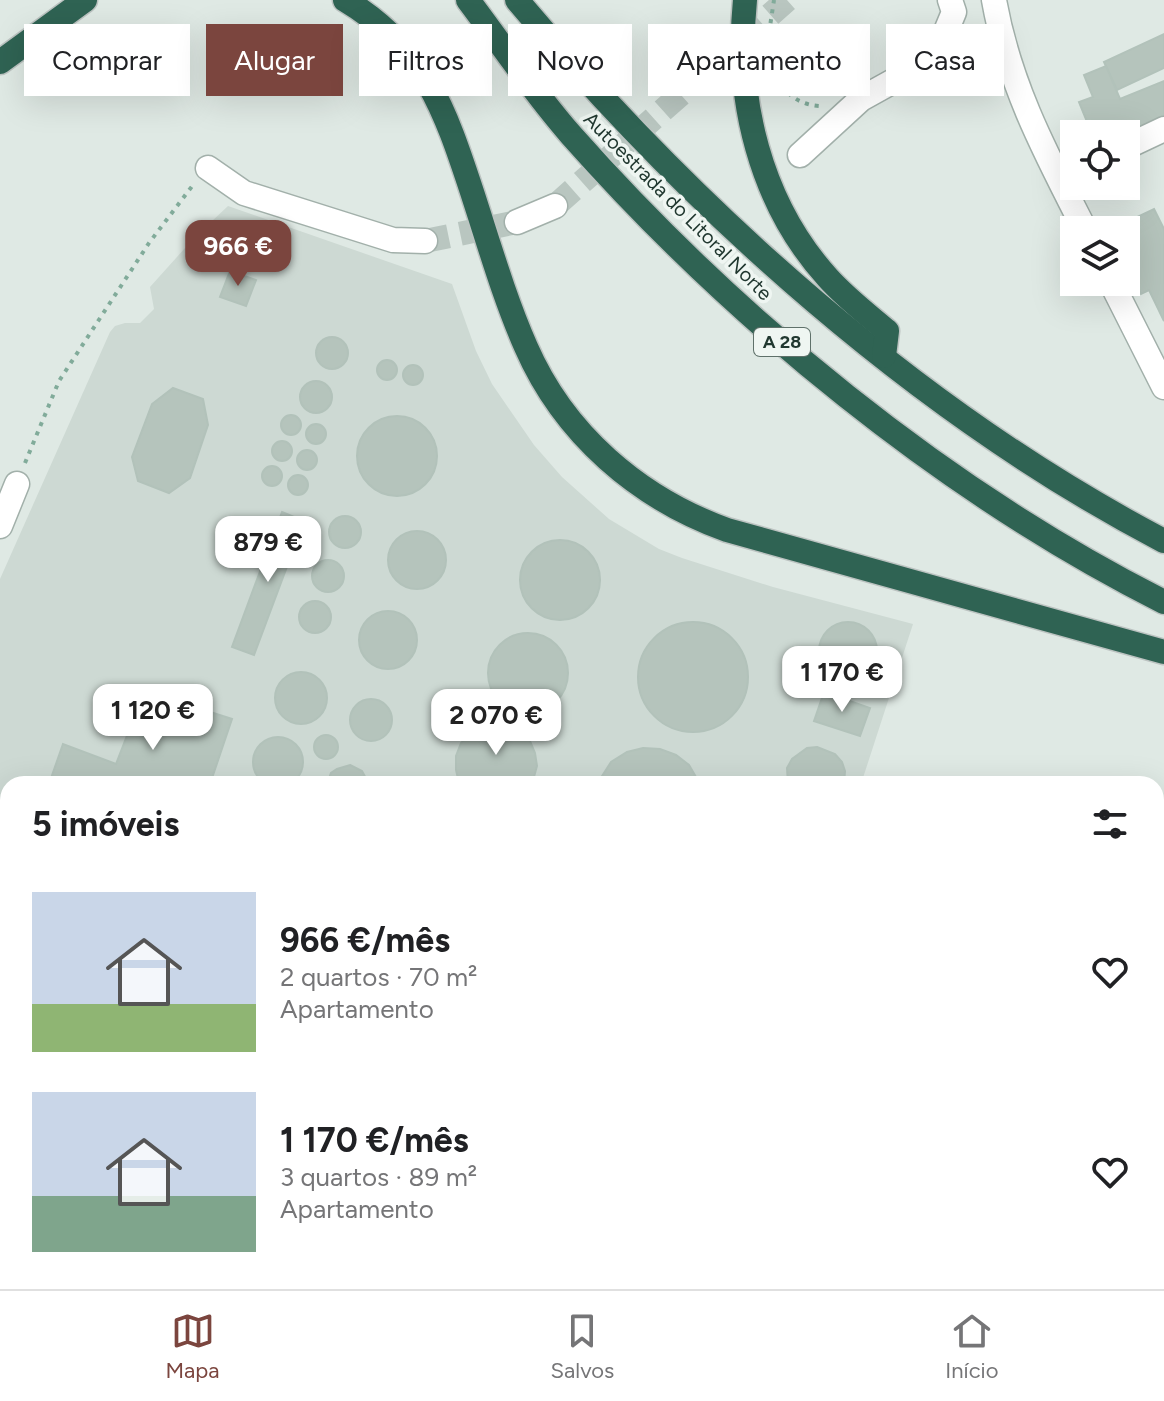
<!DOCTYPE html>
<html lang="pt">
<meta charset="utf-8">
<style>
:root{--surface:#fff;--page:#f2f2f2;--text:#202124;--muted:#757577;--line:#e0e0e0;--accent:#7b453e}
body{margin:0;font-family:Figtree,sans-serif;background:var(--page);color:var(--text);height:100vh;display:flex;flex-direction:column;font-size:30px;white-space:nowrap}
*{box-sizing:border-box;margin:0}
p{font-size:26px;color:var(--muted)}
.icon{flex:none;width:44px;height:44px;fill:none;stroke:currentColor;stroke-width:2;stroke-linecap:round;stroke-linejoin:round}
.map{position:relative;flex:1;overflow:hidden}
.side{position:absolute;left:0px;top:776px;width:1164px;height:514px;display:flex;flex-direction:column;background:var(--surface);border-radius:24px 24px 0 0;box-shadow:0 8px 32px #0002}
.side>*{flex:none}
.top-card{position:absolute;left:24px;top:24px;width:1116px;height:72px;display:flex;gap:16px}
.tools{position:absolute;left:1060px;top:120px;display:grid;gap:16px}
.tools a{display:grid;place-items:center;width:80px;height:80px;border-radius:0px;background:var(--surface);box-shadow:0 8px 32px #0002;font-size:40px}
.price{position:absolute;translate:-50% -68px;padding:0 18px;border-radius:16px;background:#fff;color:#222;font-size:26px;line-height:52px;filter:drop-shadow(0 2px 4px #0008)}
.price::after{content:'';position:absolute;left:50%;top:48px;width:24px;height:18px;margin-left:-12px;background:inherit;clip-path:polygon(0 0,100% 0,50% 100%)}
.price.selected{background:var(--accent);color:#fff}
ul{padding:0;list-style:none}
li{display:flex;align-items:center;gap:24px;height:200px;padding:0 32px}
li span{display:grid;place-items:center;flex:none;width:224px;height:160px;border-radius:0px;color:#555}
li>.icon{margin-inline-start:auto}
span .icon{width:96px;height:96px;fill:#fffc;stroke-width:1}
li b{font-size:34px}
h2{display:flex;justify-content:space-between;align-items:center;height:96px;padding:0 32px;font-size:34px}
.tag{padding:0 28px;border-radius:0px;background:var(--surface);box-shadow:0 8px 32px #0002;font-size:28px;line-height:72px}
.tag.selected{background:var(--accent);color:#fff}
.tabs{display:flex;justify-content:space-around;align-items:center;height:112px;border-top:2px solid var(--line);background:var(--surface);font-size:22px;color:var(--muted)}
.tabs a{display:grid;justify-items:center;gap:4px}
.tabs .selected{color:var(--accent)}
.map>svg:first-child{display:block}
.built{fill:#cdd9d3}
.green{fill:#b9dabf}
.building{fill:#b5c4bc;stroke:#b2c2ba;stroke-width:2}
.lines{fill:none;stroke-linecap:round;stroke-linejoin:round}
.minor-tunnel{stroke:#b9c6c0;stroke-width:24;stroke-dasharray:24 12;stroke-linecap:butt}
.minor-casing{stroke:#a2b0aa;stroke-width:27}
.major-casing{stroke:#bcc3c1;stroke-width:27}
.highway-casing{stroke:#bcc3c1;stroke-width:27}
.path{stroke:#81ab9a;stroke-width:4;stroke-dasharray:4 6;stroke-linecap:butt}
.minor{stroke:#fff;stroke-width:24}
.major{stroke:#669d8a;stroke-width:24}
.highway{stroke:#2f6353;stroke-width:24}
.labels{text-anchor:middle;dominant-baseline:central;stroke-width:7;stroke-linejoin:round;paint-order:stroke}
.shield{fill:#eff6f2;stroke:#5f716a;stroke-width:2}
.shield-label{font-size:18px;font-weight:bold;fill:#213830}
.street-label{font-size:20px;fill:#213830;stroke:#eff6f2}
</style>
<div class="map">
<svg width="1164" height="1289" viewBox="0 0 1164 1289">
<rect width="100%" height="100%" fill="#dfe9e4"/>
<polygon class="built" points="228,206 452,284 476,351 492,384 534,445 562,477 609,519 659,549 682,558 773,587 913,624 861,784 8,784 8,915 0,913 0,579 110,332 115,326 125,323 140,323 154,309 150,287 194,238"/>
<polygon class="green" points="0,1076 8,1076 8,1206 0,1205"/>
<g class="building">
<polygon points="1164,34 1164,68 1117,90 1104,62"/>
<polygon points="1106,66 1120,99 1164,81 1164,121 1126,134 1092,134 1079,102 1093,97 1084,75"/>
<polygon points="1154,209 1164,229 1164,321 1149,290 1141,294 1126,264 1126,230 1110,230"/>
<polygon points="230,271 256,280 246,306 220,297"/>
<circle cx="332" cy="353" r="16"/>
<circle cx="387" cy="370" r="10"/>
<circle cx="413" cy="375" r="10"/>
<circle cx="316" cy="397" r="16"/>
<polygon points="173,388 203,399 208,425 190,478 169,493 138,481 132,457 152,404"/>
<circle cx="291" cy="425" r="10"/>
<circle cx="397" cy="456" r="40"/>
<circle cx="316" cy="434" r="10"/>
<circle cx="282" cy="451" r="10"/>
<circle cx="307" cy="460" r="10"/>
<circle cx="272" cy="476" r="10"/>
<circle cx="298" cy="485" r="10"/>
<polygon points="282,512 304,521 254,655 232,647"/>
<circle cx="345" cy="532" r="16"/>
<circle cx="417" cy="560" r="29"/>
<circle cx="560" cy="580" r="40"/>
<circle cx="328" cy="576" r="16"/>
<circle cx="315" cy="617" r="16"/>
<circle cx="388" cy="640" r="29"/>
<circle cx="848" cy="651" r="29"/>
<circle cx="693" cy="677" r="55"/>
<circle cx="528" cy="673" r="40"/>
<circle cx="301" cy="698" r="26"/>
<polygon points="824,692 870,708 860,736 814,721"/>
<circle cx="371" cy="720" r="21"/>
<polygon points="140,702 200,722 204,710 232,719 210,784 49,784 63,744 116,764"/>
<polygon points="495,724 508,726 520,732 530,741 535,753 537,766 532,784 459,783 456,770 456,756 461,743 471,733 482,727"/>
<circle cx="326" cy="747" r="12"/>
<circle cx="278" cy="762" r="25"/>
<polygon points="817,747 835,754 842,762 845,771 844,784 788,784 787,768 792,759 807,748"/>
<polygon points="643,748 660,749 676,755 689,765 700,784 597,784 611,762 627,752"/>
<polygon points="350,765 362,771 369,784 327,784 331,773 337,769"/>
<polygon points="0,852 8,854 8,915 0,913"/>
<polygon points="80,1282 82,1289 10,1289 8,1283"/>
<polygon points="174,1282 207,1282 210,1289 177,1289"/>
<rect x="339" y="1282" width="35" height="7"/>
<polygon points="512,1282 567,1282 569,1289 501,1289 500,1286"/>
<polygon points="569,1282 625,1282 606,1289 602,1289 602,1285 589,1289 572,1289"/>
<polygon points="741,1282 759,1282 763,1289 735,1289 735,1284"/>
</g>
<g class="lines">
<g class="minor-tunnel">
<polyline points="555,206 787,0"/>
<polyline points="425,241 517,222"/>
</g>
<g class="minor-casing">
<g id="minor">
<path d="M994,0c15,85 52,154 91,230"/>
<polyline points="1126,147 1164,129"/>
<polyline points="800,155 861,99 915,69 942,41 954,12 950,0"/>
<polyline points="208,168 244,193 393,240 425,241"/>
<polyline points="517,222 555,206"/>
<polyline points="1111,282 1164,387"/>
<polyline points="0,526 17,484"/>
<polyline points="1156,825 1164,826"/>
<polyline points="0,1241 8,1242"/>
<polyline points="153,1282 156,1289"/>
<polyline points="409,1282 411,1289"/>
<polyline points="658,1282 661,1289"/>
<polyline points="453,1287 467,1282"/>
</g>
</g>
<g class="major-casing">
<g id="major">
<polyline points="0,960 8,961"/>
<polyline points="1039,1282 1047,1289"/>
</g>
</g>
<g class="highway-casing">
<g id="highway">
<path d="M345,0c79,47 100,110 127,192 17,52 32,105 54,155 38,87 112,151 201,183l437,122"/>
<path d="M468,0c34,45 66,93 103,135 163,184 373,356 593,467"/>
<path d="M517,0c177,211 402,413 647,541"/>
<path d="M745,0c-10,99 15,203 83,278 18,20 39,36 59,53l-3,25"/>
<polyline points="0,62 85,0"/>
</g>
</g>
<g class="path">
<polyline points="769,33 774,0"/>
<path d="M769,58c8,25 21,46 50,48"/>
<polyline points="929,88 939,85 965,65 985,63"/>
<polyline points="25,463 59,381 149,243 193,185"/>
<polyline points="786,1286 786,1289"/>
</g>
<use href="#minor" class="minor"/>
<use href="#major" class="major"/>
<use href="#highway" class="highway"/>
</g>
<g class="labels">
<rect class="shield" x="754" y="328" width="56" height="28" rx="6"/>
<g class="shield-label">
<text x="782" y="342">A 28</text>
</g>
<g class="street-label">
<text transform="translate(678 206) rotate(45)">Autoestrada do Litoral Norte</text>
</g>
</g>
</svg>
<div class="tools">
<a><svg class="icon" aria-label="locate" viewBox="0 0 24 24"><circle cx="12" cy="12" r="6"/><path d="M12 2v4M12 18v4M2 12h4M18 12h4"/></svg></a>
<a><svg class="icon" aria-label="layers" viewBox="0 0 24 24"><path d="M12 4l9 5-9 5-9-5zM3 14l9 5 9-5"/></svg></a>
</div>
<b class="price selected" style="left:238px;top:288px">966 €</b>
<b class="price" style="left:268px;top:584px">879 €</b>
<b class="price" style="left:842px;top:714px">1 170 €</b>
<b class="price" style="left:153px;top:752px">1 120 €</b>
<b class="price" style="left:496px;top:757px">2 070 €</b>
<div class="top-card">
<a class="tag">Comprar</a>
<a class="tag selected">Alugar</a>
<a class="tag">Filtros</a>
<a class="tag">Novo</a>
<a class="tag">Apartamento</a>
<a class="tag">Casa</a>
</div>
<section class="side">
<h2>5 imóveis<svg class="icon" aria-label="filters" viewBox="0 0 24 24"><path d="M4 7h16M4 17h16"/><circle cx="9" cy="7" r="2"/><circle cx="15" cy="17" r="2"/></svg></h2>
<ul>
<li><span style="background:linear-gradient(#c9d6e8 70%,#8fb573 0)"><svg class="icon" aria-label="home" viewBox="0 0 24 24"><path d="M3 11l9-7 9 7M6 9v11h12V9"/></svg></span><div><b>966 €/mês</b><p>2 quartos · 70 m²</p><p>Apartamento</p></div><svg class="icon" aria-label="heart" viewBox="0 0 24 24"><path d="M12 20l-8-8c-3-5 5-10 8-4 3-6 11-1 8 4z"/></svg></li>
<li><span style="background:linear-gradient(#c9d6e8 65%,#7fa58c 0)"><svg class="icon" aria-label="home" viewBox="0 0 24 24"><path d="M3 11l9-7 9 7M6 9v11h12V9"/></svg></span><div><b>1 170 €/mês</b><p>3 quartos · 89 m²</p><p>Apartamento</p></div><svg class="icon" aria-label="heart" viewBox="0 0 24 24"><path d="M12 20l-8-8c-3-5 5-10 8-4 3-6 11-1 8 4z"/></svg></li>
</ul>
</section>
</div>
<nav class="tabs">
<a class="selected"><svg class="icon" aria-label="map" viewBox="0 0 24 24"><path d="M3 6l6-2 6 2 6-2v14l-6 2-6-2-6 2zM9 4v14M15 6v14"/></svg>Mapa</a>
<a><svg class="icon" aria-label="saved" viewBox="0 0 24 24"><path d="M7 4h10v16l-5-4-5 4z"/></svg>Salvos</a>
<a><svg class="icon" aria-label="home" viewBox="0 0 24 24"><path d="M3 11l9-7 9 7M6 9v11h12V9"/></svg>Início</a>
</nav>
